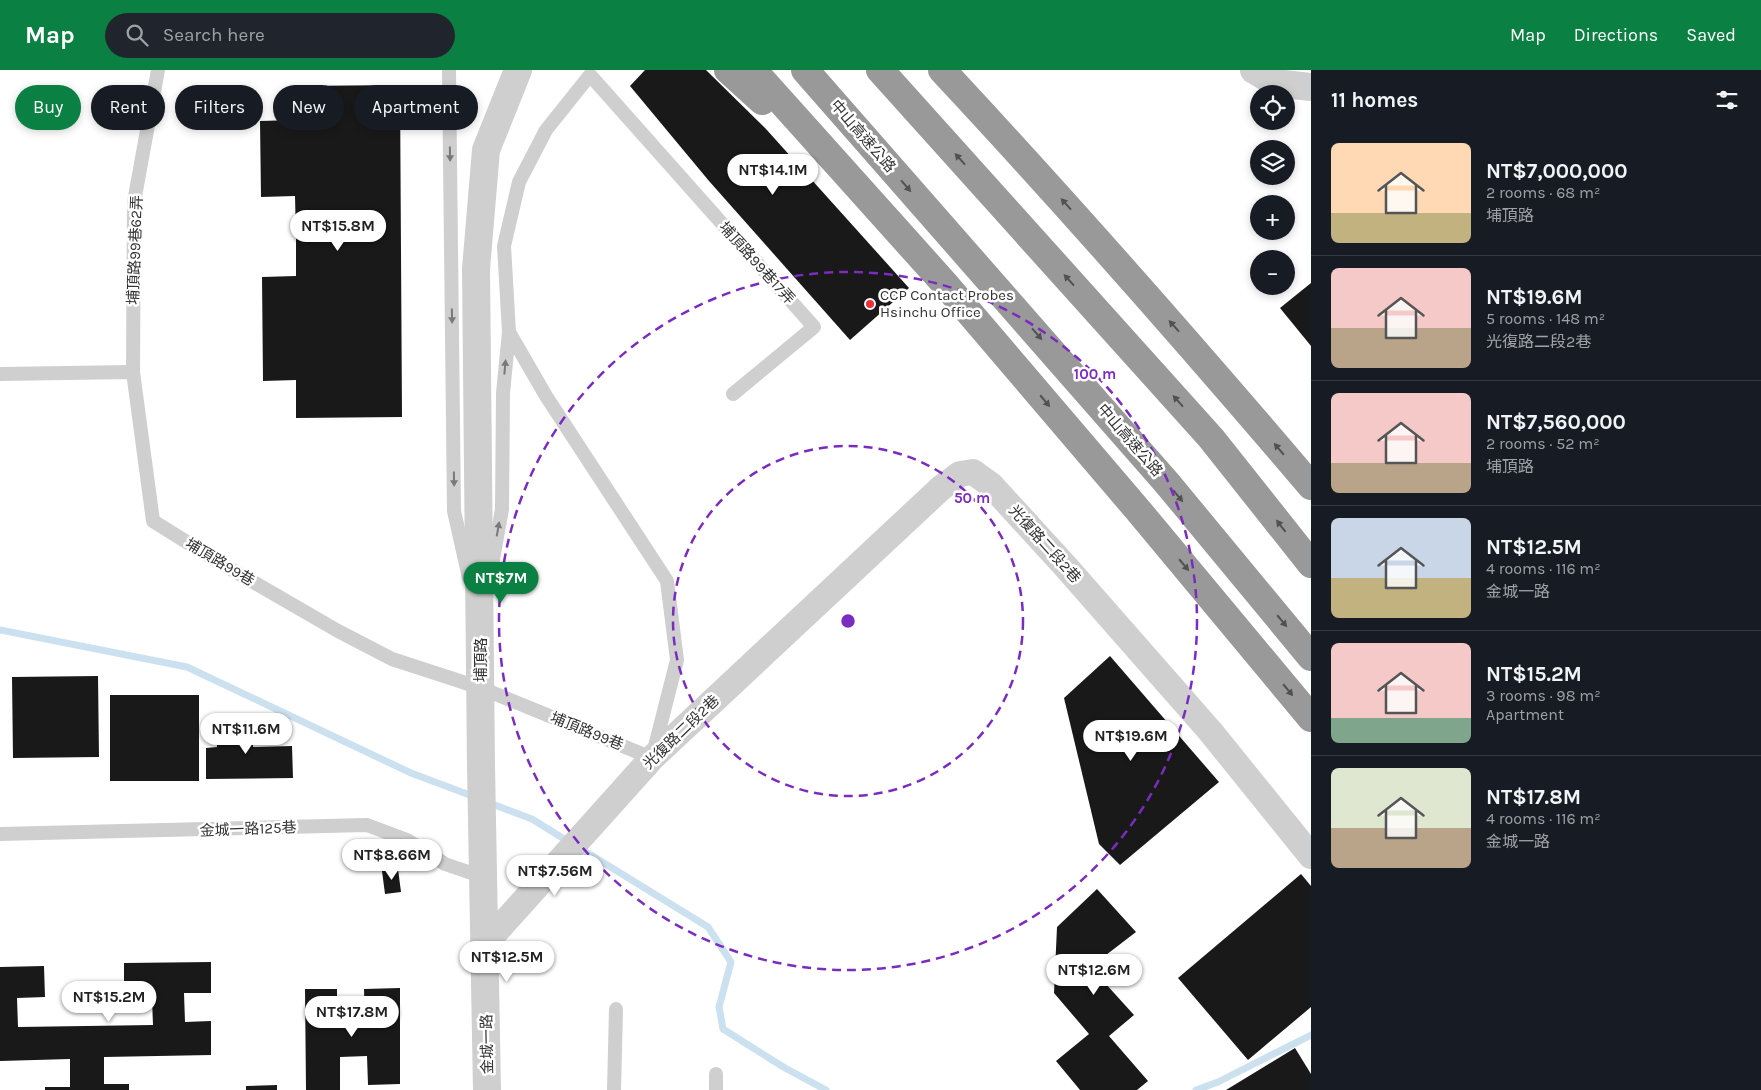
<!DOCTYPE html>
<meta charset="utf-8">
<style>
:root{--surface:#171b24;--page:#20242c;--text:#f1f3f6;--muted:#9ea1a6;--line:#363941;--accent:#0b8043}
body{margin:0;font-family:Karla,"Noto Sans TC",sans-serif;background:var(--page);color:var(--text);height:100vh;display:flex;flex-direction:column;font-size:19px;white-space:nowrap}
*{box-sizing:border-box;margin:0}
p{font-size:16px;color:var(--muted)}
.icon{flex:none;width:28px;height:28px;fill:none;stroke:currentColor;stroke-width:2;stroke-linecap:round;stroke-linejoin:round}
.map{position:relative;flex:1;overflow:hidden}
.panel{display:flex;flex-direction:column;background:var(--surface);width:450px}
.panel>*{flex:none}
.top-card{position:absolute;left:15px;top:15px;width:475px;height:45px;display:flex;gap:10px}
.buttons{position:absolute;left:1250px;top:15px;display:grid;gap:10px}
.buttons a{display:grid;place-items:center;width:45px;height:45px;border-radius:50%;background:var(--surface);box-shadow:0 2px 8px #0003;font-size:25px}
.price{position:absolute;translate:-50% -42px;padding:0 11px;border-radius:18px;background:#fff;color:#222;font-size:16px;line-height:32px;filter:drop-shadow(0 1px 2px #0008)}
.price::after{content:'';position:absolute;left:50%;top:30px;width:15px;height:11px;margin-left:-8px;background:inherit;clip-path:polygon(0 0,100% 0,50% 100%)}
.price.on{background:var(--accent);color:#fff}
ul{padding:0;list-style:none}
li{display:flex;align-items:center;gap:15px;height:125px;padding:0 20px}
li+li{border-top:1px solid var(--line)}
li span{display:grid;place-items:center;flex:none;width:140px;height:100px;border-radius:8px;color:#555}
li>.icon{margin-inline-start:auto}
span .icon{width:60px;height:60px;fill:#fffc;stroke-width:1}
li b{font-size:21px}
h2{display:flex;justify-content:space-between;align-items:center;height:60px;padding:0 20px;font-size:21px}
.tag{padding:0 18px;border-radius:22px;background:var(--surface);box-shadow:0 2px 8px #0003;font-size:18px;line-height:45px}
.tag.on{background:var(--accent);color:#fff}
header{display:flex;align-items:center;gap:30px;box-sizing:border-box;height:70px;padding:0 25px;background:var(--accent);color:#fff}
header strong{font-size:24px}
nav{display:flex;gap:28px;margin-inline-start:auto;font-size:18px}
.search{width:350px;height:45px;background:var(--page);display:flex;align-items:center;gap:12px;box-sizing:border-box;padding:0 18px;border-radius:28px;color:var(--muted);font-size:19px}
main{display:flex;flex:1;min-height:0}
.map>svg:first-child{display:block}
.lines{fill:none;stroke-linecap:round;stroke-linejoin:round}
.stream{stroke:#cce1ef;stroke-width:7}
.building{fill:#191919}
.service{stroke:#cfcfcf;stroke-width:14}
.minor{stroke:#cfcfcf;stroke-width:26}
.tertiary{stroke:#cfcfcf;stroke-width:28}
.motorway{stroke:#999;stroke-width:28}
.oneway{fill:#797979}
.oneway2{fill:#515151}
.ring{fill:none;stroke:#7b2cbf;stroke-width:2.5;stroke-dasharray:9 6}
.poi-dot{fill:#ef2f36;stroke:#fff;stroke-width:2}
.labels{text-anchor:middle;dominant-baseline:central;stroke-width:5;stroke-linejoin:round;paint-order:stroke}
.street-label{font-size:15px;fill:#323232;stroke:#fff}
.poi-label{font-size:15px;fill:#323232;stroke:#fff;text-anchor:start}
.centre{fill:#7b2cbf;stroke:#fff;stroke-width:2.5}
.ring-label{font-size:15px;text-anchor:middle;font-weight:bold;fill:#7b2cbf;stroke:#fff;stroke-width:5;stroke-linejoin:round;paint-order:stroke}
</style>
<header>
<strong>Map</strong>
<div class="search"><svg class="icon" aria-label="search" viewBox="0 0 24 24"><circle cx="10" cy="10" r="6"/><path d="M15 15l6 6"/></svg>Search here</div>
<nav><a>Map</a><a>Directions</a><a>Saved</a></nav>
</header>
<main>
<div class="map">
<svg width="1311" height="1020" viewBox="0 0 1311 1020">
<rect width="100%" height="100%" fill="#fff"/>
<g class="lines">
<g class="stream">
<polyline points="0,560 187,597 411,703 475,727"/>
<polyline points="487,732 532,749 569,772"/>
<polyline points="578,777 708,857 731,892 719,937 723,959 785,998 826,1020"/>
<polyline points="1196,1020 1218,1012 1311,965"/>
</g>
</g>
<g class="building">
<polygon points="645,0 706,0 766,59 909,218 850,270 709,111 630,16"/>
<polygon points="400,15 402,347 296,348 296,310 263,311 262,207 296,206 296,168 295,126 261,127 260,51 296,50 296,16"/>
<polygon points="1311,213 1311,276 1280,238"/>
<polygon points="1110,586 1219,712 1120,795 1099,774 1064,628"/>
<polygon points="98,606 99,687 13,688 12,607"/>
<rect x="110" y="625" width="89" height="86"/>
<polygon points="253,649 253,677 292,676 293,708 206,709 206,678 217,677 217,650"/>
<polygon points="398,799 401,822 385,824 382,801"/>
<polygon points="1301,804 1311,816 1311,937 1248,990 1178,908"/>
<polygon points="1097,819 1136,862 1106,885 1105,913 1134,945 1109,966 1148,1011 1137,1020 1080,1020 1056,991 1089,964 1054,923 1057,857"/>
<polygon points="211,892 211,923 184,923 185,952 211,951 211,985 104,987 104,1014 129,1014 129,1020 45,1020 45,1017 70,1017 70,989 0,991 0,897 44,896 45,927 17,928 18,957 153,955 152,929 124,930 124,893"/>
<polygon points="400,918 400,1014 368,1015 367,986 340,987 340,1020 306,1020 305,919 337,919 337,954 365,954 364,919"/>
<polygon points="1295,978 1311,1004 1311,1020 1226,1020"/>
<polygon points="277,1015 277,1020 246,1020 246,1016"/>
</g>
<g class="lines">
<g class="service">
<polyline points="449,0 454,441 469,508"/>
<polyline points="133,302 134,132 158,0"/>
<polyline points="0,304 133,302 153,451 217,491 338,561 392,589 481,618 652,688 677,590 667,511 546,326 509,262 504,176 519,112 546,60 590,5 814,257 733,324"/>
<polyline points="490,506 502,439 503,323 509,262"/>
<polyline points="0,764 367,755 407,770 445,794 483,807"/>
<polyline points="716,1004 716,1020"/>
<polyline points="614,1020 616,939"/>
</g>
<polyline class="minor" points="485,874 652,688 941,418 960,404 973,402 991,415 1066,497 1210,661 1311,786"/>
<g class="tertiary">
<polyline points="1254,0 1276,13 1311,17"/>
<polyline points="487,1020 481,696 476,199 486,80 518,0"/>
</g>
<g class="motorway">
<polyline points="728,0 762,31"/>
<polyline points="753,0 945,214 1137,439 1311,648"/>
<polyline points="805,0 1167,413 1311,587"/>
<polyline points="880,0 1211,368 1311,494"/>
<path d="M942,0c126,135 249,275 369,416"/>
</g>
</g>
<defs><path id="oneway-solid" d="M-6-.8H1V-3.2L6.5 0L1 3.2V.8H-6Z" transform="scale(1.25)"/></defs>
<g class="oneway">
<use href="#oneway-solid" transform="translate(450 84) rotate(89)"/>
<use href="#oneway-solid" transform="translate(452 246) rotate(89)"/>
<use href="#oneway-solid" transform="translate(505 297) rotate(-85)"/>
<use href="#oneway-solid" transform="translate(454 409) rotate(89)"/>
<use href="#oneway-solid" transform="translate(498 459) rotate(-80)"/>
</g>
<g class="oneway2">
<use href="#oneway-solid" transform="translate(960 89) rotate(-132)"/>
<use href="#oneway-solid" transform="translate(906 116) rotate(49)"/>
<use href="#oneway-solid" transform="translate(1066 134) rotate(-132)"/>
<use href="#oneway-solid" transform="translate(1069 210) rotate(-132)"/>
<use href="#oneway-solid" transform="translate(1174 256) rotate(-132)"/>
<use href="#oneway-solid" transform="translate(1037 264) rotate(49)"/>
<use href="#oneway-solid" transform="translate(1045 331) rotate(50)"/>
<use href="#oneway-solid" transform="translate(1178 331) rotate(-132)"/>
<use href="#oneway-solid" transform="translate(1279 379) rotate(-130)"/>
<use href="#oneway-solid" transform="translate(1178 426) rotate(50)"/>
<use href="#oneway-solid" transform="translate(1281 456) rotate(-128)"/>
<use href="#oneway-solid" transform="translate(1184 495) rotate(50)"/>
<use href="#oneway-solid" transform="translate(1282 551) rotate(50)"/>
<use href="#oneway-solid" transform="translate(1288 620) rotate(50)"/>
</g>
<g class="ring">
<circle cx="848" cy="551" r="175"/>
<circle cx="848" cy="551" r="349"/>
</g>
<circle class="poi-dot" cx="870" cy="234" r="5"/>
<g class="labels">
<g class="street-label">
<text transform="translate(863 66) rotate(49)">中山高速公路</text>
<text transform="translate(135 180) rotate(-88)">埔頂路99巷62弄</text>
<text transform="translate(757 193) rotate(48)">埔頂路99巷17弄</text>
<text transform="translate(1130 370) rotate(49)">中山高速公路</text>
<text transform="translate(1045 474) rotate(48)">光復路二段2巷</text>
<text transform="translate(220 492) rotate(31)">埔頂路99巷</text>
<text transform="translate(481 590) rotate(-90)">埔頂路</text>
<text transform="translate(587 661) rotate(22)">埔頂路99巷</text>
<text transform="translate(681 662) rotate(-44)">光復路二段2巷</text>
<text transform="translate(248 759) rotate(-2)">金城一路125巷</text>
<text transform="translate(487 974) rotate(-91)">金城一路</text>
</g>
<g class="poi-label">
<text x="880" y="225">CCP Contact Probes<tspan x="880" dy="17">Hsinchu Office</tspan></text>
</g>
</g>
<circle cx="848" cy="551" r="8" class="centre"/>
<g class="ring-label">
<text x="1095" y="309">100 m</text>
<text x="972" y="433">50 m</text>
</g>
</svg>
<div class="buttons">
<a><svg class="icon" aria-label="locate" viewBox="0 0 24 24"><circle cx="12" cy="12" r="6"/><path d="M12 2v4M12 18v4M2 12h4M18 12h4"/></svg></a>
<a><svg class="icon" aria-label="layers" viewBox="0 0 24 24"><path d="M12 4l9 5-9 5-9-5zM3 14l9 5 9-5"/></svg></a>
<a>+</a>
<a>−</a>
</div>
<b class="price" style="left:773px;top:126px">NT$14.1M</b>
<b class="price" style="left:338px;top:182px">NT$15.8M</b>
<b class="price on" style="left:501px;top:534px">NT$7M</b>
<b class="price" style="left:246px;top:685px">NT$11.6M</b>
<b class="price" style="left:1131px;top:692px">NT$19.6M</b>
<b class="price" style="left:392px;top:811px">NT$8.66M</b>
<b class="price" style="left:555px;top:827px">NT$7.56M</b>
<b class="price" style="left:507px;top:913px">NT$12.5M</b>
<b class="price" style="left:1094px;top:926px">NT$12.6M</b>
<b class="price" style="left:109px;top:953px">NT$15.2M</b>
<b class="price" style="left:352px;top:968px">NT$17.8M</b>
<div class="top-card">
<a class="tag on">Buy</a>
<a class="tag">Rent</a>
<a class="tag">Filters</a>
<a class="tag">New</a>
<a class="tag">Apartment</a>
</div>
</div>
<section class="panel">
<h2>11 homes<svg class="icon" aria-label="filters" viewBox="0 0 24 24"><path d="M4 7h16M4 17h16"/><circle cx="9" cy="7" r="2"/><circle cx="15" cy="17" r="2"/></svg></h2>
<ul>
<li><span style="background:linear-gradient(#ffd9b3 70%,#c2b280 0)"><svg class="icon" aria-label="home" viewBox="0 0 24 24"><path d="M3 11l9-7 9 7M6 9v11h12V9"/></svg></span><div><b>NT$7,000,000</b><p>2 rooms · 68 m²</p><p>埔頂路</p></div></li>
<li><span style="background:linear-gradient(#f6c9c9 60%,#b9a48a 0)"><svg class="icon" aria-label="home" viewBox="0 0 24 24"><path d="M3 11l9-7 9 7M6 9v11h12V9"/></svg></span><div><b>NT$19.6M</b><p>5 rooms · 148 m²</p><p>光復路二段2巷</p></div></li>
<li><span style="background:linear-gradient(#f6c9c9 70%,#b9a48a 0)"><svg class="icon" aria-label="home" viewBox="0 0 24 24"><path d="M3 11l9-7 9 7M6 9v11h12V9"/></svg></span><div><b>NT$7,560,000</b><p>2 rooms · 52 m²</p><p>埔頂路</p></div></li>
<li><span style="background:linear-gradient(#c9d6e8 60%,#c2b280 0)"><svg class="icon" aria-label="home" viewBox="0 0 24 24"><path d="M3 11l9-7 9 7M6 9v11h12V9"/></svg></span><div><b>NT$12.5M</b><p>4 rooms · 116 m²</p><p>金城一路</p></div></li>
<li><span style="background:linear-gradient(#f6c9c9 75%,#7fa58c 0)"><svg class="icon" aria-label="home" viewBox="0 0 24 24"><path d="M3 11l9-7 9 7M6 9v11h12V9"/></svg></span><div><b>NT$15.2M</b><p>3 rooms · 98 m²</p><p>Apartment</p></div></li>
<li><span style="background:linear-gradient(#dfe7d0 60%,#b9a48a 0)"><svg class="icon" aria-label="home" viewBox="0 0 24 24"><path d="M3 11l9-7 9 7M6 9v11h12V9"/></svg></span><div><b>NT$17.8M</b><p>4 rooms · 116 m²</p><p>金城一路</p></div></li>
</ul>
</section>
</main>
